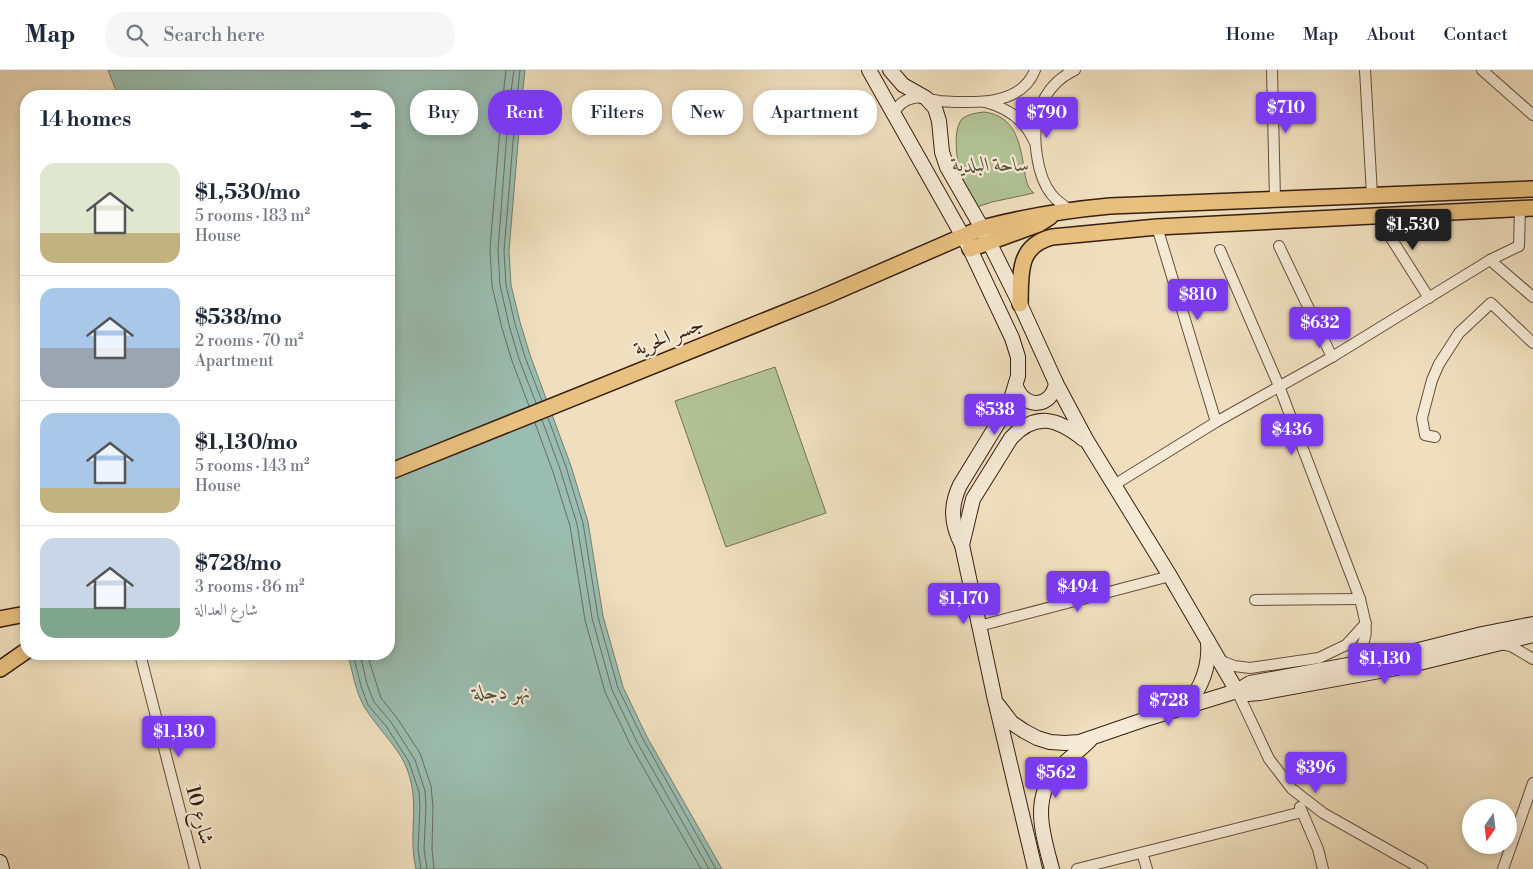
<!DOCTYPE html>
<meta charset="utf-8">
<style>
:root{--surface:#fff;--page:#f6f6f7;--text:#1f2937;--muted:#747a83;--line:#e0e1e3;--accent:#7c3aed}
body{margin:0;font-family:"Libre Bodoni",Amiri,serif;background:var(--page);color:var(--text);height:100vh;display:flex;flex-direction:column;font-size:19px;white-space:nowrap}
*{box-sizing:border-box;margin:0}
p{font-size:16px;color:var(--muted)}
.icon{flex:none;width:28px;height:28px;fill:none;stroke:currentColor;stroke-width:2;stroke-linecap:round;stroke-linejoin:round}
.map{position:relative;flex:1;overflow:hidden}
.panel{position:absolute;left:20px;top:20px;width:375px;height:570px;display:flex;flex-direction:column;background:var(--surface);border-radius:20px;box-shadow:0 2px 8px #0003}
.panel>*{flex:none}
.guide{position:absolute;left:410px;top:20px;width:475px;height:45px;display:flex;gap:10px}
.needle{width:32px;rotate:194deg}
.buttons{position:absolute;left:1462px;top:729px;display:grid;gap:10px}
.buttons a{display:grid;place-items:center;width:55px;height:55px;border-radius:50%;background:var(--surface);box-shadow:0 2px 8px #0003;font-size:25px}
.price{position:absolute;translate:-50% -42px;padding:0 11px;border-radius:5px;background:var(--accent);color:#fff;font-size:16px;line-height:32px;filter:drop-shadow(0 1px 2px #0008)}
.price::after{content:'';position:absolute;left:50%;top:30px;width:15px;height:11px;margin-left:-8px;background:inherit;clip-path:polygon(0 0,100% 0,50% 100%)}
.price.selected{background:#222;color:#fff}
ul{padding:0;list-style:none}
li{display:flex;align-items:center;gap:15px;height:125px;padding:0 20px}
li+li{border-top:1px solid var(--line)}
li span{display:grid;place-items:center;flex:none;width:140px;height:100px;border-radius:15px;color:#555}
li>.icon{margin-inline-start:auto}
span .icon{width:60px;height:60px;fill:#fffc;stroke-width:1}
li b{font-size:21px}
h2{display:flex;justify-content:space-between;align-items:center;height:60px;padding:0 20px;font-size:21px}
.chip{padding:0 18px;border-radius:20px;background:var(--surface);box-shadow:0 2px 8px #0003;font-size:18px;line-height:45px}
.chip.selected{background:var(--accent);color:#fff}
header{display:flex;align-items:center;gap:30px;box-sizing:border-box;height:70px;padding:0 25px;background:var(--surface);border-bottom:1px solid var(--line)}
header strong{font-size:24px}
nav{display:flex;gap:28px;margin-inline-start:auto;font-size:18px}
.search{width:350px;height:45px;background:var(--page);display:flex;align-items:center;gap:12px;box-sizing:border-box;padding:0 18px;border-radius:20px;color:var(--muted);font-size:19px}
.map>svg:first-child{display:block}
.green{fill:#b2c396;stroke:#757153}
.water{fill:#9abdb1;stroke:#737e71}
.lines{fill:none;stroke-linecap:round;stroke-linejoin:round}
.shore{stroke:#696e60;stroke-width:1}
.street-casing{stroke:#664f3c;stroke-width:12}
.secondary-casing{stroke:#381f10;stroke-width:16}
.primary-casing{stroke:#381f10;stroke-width:18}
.street{stroke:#f5ead5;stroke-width:10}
.secondary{stroke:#f5ead5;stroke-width:14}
.primary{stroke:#e8c07f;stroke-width:15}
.labels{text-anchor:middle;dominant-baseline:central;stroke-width:4.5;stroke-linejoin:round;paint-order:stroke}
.park-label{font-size:20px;font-style:italic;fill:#5d5038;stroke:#f5ead5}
.street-label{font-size:20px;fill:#381f10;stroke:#f5ead5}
.water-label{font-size:21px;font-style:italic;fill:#554e40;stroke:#f5ead5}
</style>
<header>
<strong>Map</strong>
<div class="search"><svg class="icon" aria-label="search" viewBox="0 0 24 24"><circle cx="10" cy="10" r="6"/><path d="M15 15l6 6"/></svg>Search here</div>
<nav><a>Home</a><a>Map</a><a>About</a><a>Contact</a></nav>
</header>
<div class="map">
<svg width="1533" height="799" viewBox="0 0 1533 799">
<rect width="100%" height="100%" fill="#efdfbe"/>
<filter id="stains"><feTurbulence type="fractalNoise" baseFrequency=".004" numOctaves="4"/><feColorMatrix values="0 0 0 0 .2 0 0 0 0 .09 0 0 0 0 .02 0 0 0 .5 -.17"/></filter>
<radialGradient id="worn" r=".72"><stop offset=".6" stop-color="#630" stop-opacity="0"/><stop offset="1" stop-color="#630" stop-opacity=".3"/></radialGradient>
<g class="green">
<path d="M984,42c31,4 36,30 40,56 2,10 2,19 10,25l-42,9 -24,8c-5,-20 -20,-76 -6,-91 6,-5 14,-6 22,-7z"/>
<polygon points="775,297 826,443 726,477 675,331"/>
</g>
<path class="water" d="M108,0h417l-4,37 -12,144 2,34 9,37 10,33 41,111 17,56 15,94 20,71 24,50 75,132h-306c-9,-37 6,-67 -11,-105 -9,-19 -29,-38 -40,-56 -9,-15 -13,-37 -17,-54h41v-558h-271z"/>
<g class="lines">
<g class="shore">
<polyline points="506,0 502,35 490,179 492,216 502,258 512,291 529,336"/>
<polyline points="514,0 509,36 498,180 500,215 509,255 519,289 536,333"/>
<polyline points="520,0 516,36 504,181 506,215 515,254 525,287 542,331"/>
<polyline points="548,348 566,397 583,453 598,547 618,618 643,669 716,799"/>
<polyline points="542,350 560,399 577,454 592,548 612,620 637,672 709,799"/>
<polyline points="535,353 553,402 570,456 585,550 605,622 631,676 701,799"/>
<polyline points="353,584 361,616 368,635 386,656 409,692 419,722 420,737 418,779 421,799"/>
<polyline points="360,584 367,614 374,632 391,652 415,690 425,721 426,737 424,779 427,799"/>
<polyline points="367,584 381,628 397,648 420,683 431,716 433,737 432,779 434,799"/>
</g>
<g class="street-casing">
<g id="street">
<polyline points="1272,0 1275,129"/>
<polyline points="1365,0 1372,125"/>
<polyline points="1482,0 1533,45"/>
<path d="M985,32c23,6 40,18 49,39"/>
<path d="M893,45c4,-9 10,-15 20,-17 9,-2 18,2 27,3 32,2 81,6 95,-31"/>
<path d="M1070,140c-6,-4 -13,-9 -18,-15 -9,-11 -13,-25 -15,-39 -6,-35 4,-70 38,-86"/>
<polyline points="1377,146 1429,228"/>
<polyline points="1157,157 1216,352"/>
<polyline points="1279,176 1332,287"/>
<path d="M1220,180l59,136 81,213c8,33 10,37 -9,66"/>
<polyline points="1490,190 1533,227"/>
<polyline points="1435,367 1425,365 1422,348 1432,310 1439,294 1459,263 1491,233 1533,273"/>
<polyline points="1114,415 1216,352 1332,287 1490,190 1519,176 1520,138"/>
<polyline points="1255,530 1360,529"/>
<polyline points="979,556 1170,506"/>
<polyline points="1501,574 1511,576 1533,589"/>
<polyline points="140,584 195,799"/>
<polyline points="1219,590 1234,596 1250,598 1319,588 1346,575 1366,553"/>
<polyline points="1237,621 1269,689 1292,719 1323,743 1422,799"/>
<polyline points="1300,737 1318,779 1323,799"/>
<polyline points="1142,783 1147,799"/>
<polyline points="1077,799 1302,742"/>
<polyline points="1503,799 1533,713"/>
</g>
</g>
<g class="secondary-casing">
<g id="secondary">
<path d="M869,0l101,179 42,89 6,19v19l-6,20 -14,27 -38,62c-10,21 -9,39 2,60l33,155 40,169"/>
<polyline points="890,0 903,15 926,28 935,38 939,51 942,82 947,97 982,158 1020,234 1056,313 1087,371 1170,506 1237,621 1248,624 1260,623 1407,596 1533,565"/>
<path d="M1016,316c8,24 36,22 40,-3"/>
<path d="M962,475l11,-46 38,-61c25,-27 47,-19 72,1"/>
<polyline points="998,635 1012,653 1024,661 1037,668 1050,672 1065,673 1079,672 1149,648 1237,621 1250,613 1391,587 1482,564 1533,554"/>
<path d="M1185,637c16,-18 25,-41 23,-66"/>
<polyline points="0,792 2,799"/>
<path d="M1052,799c-9,-34 -22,-71 6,-100 10,-10 22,-19 32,-29"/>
</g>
</g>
<g class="primary-casing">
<g id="primary">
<polyline points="970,179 1039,154 1050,147"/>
<path d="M1020,234c1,-30 -3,-58 32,-67l105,-10 376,-19"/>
<path d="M389,402l432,-174 161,-70c42,-11 84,-18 128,-22l423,-17"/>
<polyline points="0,549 26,544"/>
<polyline points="0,599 26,581"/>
</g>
</g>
<use href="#street" class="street"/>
<use href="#secondary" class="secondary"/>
<use href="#primary" class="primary"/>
</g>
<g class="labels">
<g class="park-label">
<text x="991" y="95">ساحة البلدية</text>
</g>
<g class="street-label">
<text transform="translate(669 267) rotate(-22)">جسر الحرية</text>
<text transform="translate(199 745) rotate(75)">شارع 10</text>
</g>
<g class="water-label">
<text x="502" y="623">نهر دجلة</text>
</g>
</g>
<rect width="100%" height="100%" filter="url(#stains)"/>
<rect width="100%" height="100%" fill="url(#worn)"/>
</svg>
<div class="buttons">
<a><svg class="needle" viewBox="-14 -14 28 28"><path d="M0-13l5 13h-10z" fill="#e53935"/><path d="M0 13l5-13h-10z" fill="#747a83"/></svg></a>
</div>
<b class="price" style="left:1286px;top:64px">$710</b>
<b class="price" style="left:1047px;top:69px">$790</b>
<b class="price selected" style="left:1413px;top:181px">$1,530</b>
<b class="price" style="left:1198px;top:251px">$810</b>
<b class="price" style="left:1320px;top:279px">$632</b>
<b class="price" style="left:995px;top:366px">$538</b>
<b class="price" style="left:1292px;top:386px">$436</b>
<b class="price" style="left:1078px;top:543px">$494</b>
<b class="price" style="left:964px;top:555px">$1,170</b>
<b class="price" style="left:1385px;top:615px">$1,130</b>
<b class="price" style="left:1169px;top:657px">$728</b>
<b class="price" style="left:179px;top:688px">$1,130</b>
<b class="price" style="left:1316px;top:724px">$396</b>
<b class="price" style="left:1056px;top:729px">$562</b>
<div class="guide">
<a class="chip">Buy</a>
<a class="chip selected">Rent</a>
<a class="chip">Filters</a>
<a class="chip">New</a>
<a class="chip">Apartment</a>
</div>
<section class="panel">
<h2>14 homes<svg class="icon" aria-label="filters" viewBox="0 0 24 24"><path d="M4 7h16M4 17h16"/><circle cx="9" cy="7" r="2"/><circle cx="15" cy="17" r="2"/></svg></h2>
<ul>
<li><span style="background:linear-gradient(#dfe7d0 70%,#c2b280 0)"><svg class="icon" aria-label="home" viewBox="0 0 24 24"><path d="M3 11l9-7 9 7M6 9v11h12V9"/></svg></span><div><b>$1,530/mo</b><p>5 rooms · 183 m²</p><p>House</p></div></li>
<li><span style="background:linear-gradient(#a9c7e8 60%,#9aa5b1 0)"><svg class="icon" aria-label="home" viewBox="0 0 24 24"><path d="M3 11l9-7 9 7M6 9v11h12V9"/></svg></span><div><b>$538/mo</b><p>2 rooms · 70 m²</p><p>Apartment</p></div></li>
<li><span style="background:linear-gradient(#a9c7e8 75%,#c2b280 0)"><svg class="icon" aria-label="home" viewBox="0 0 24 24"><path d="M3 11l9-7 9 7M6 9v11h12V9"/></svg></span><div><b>$1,130/mo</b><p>5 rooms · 143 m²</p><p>House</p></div></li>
<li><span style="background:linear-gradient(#c9d6e8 70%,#7fa58c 0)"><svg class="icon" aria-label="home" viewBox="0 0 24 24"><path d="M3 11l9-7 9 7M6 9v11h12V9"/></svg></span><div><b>$728/mo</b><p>3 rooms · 86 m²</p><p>شارع العدالة</p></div></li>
</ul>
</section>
</div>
